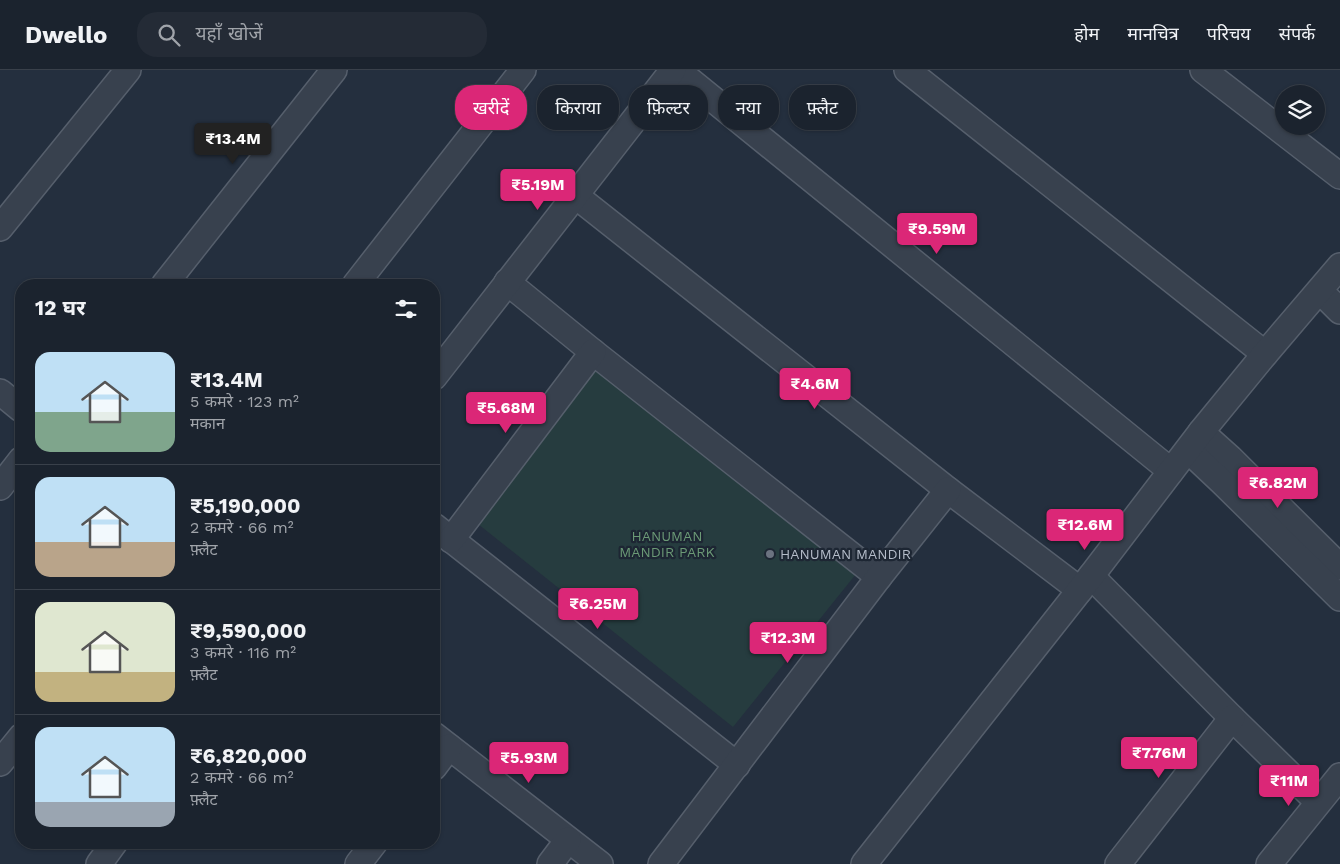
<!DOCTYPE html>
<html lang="hi">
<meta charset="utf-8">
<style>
:root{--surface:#1b232e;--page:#242b36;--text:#f1f3f6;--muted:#a0a4aa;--line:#39404a;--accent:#db2777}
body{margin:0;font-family:"Work Sans","Noto Sans Devanagari",sans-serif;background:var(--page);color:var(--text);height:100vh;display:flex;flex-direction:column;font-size:19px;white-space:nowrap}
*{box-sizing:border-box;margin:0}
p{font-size:16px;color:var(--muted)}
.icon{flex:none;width:28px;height:28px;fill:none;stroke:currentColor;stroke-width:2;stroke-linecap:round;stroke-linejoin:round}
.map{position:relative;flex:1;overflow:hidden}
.panel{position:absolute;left:15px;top:209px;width:425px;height:570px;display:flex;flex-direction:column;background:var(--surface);border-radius:20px;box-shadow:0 1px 4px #0004,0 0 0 1px var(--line)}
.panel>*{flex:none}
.guide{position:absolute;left:455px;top:15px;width:475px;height:45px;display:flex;gap:10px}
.controls{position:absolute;left:1275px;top:15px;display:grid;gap:10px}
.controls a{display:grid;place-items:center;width:50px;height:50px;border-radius:50%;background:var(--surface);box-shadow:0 1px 4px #0004,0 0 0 1px var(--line);font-size:25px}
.price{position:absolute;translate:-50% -42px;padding:0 11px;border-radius:5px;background:var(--accent);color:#fff;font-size:16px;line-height:32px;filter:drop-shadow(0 1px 2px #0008)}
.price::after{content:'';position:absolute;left:50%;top:30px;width:15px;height:11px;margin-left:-8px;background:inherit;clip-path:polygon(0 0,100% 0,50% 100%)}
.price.on{background:#222;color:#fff}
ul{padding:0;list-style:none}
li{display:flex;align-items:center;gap:15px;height:125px;padding:0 20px}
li+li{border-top:1px solid var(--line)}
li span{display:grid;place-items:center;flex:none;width:140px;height:100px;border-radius:15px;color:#555}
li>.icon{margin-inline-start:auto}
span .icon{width:60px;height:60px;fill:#fffc;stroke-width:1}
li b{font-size:21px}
h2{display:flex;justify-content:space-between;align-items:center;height:60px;padding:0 20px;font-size:21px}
.pill{padding:0 18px;border-radius:20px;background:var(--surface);box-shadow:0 1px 4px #0004,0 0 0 1px var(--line);font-size:18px;line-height:45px}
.pill.on{background:var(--accent);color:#fff}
header{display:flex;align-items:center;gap:30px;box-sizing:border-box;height:70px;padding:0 25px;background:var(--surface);border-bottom:1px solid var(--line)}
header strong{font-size:24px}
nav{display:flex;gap:28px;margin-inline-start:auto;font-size:18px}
.search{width:350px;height:45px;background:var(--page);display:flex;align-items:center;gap:12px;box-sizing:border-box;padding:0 18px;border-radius:20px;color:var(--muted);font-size:19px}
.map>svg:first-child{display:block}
.green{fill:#263c3f}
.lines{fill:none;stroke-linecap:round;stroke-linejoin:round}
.street-casing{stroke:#565f6c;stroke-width:28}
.street{stroke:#38414e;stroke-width:25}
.worship-dot{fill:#6b7280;stroke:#1d2633;stroke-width:2}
.labels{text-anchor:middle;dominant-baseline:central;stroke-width:4.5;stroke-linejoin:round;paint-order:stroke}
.park-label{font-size:14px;fill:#6b9a76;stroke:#1d2633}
.poi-label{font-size:14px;fill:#b4bcc9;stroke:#1d2633;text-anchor:start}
</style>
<header>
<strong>Dwello</strong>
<div class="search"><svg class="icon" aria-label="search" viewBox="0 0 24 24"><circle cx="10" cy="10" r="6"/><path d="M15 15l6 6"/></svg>यहाँ खोजें</div>
<nav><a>होम</a><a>मानचित्र</a><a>परिचय</a><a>संपर्क</a></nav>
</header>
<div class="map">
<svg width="1340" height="794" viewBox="0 0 1340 794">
<rect width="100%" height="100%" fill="#242f3e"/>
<polygon class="green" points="600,291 860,499 733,657 473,450"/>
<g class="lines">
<g class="street-casing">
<g id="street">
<polyline points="677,0 1171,401"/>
<polyline points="907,0 1265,284"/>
<polyline points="1203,0 1340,106"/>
<polyline points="576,126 948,420 1080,520"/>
<polyline points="0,158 128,0"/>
<polyline points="507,212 593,282 879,507"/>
<polyline points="164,215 334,0"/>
<polyline points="355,215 523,0"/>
<polyline points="1320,221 1340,241"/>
<polyline points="434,307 673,0"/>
<polyline points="0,322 21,339"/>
<polyline points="1201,362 1230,388 1340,497"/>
<polyline points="1188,380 1223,413 1340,528"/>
<polyline points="0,417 21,390"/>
<polyline points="434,456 737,695"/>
<polyline points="451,470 593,282"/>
<polyline points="1091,506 1232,648 1318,732"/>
<polyline points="434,665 600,794"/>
<polyline points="0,693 21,667"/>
<polyline points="434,697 449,677"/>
<polyline points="99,794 115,772"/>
<polyline points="358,794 375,772"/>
<polyline points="550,794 568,770"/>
<polyline points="661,794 879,507 948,420"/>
<polyline points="864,794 1091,506 1201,362 1265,284 1340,196"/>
<polyline points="1118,794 1232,648"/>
<polyline points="1269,794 1340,706"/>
</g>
</g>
<use href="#street" class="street"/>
</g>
<circle class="worship-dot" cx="770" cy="484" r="5"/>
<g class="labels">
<g class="park-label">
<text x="667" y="466">HANUMAN<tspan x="667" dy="16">MANDIR PARK</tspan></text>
</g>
<g class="poi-label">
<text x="780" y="484">HANUMAN MANDIR</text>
</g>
</g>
</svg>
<div class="controls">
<a><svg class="icon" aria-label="layers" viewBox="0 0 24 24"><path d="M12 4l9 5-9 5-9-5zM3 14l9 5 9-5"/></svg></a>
</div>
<b class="price on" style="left:233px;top:95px">₹13.4M</b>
<b class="price" style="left:538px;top:141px">₹5.19M</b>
<b class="price" style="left:937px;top:185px">₹9.59M</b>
<b class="price" style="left:815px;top:340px">₹4.6M</b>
<b class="price" style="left:506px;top:364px">₹5.68M</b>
<b class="price" style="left:1278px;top:439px">₹6.82M</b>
<b class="price" style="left:1085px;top:481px">₹12.6M</b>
<b class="price" style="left:598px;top:560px">₹6.25M</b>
<b class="price" style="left:788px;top:594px">₹12.3M</b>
<b class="price" style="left:1159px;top:709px">₹7.76M</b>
<b class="price" style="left:529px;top:714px">₹5.93M</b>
<b class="price" style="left:1289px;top:737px">₹11M</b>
<div class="guide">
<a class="pill on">खरीदें</a>
<a class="pill">किराया</a>
<a class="pill">फ़िल्टर</a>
<a class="pill">नया</a>
<a class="pill">फ़्लैट</a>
</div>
<section class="panel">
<h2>12 घर<svg class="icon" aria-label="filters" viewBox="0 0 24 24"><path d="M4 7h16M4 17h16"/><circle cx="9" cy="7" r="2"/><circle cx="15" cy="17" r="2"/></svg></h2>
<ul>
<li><span style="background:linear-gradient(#bfe0f5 60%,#7fa58c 0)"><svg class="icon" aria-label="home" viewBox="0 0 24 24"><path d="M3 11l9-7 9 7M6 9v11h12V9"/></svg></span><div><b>₹13.4M</b><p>5 कमरे · 123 m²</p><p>मकान</p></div></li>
<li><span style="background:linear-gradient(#bfe0f5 65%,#b9a48a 0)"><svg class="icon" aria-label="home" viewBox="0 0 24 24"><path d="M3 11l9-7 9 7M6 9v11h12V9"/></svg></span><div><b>₹5,190,000</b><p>2 कमरे · 66 m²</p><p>फ़्लैट</p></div></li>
<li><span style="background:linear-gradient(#dfe7d0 70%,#c2b280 0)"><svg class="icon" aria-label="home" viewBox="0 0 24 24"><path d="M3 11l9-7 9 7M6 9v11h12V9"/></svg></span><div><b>₹9,590,000</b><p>3 कमरे · 116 m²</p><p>फ़्लैट</p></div></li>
<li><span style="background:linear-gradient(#bfe0f5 75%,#9aa5b1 0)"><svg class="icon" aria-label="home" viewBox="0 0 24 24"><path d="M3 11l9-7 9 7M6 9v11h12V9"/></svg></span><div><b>₹6,820,000</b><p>2 कमरे · 66 m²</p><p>फ़्लैट</p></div></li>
</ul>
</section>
</div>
